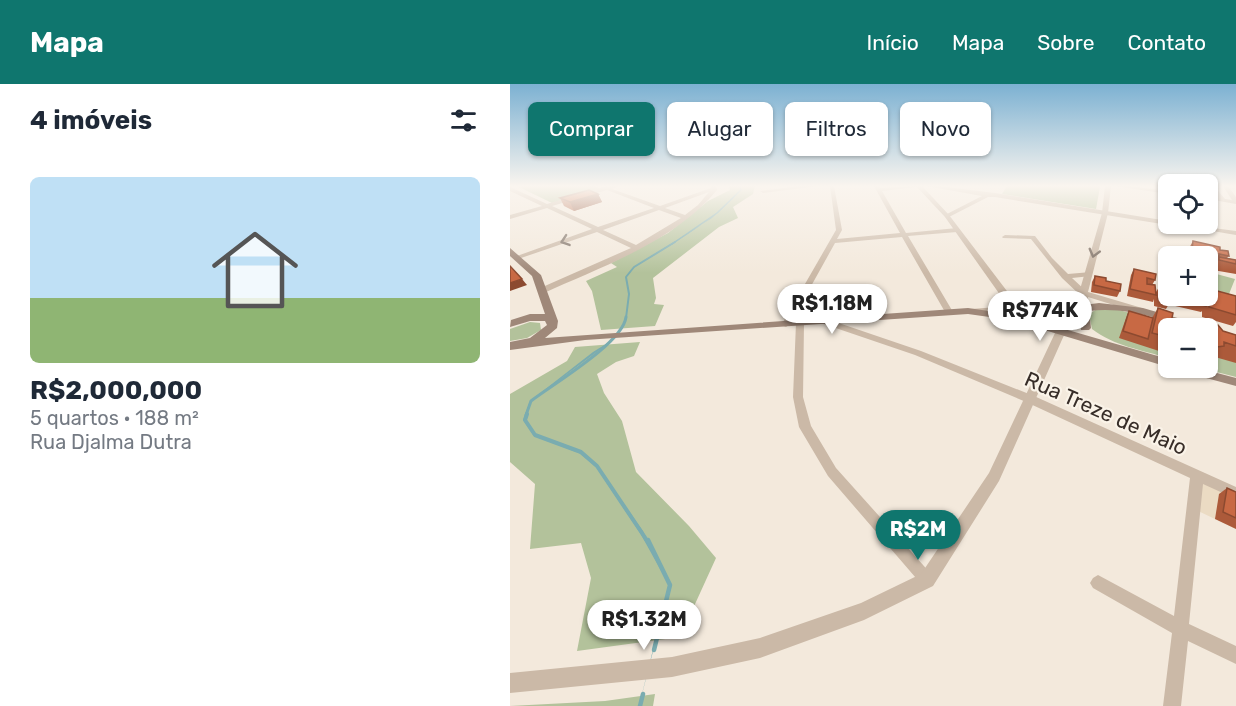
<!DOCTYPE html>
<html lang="pt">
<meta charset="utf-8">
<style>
:root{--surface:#fff;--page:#f2f2f3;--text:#1f2937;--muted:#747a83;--line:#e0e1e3;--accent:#0f766e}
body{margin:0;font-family:Rubik,sans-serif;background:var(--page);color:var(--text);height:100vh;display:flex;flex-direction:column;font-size:22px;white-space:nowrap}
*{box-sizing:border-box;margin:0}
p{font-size:20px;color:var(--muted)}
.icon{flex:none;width:33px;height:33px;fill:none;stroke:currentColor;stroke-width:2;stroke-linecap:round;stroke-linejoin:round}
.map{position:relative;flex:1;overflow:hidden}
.drawer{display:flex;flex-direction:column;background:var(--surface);width:510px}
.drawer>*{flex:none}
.banner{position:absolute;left:18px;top:18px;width:570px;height:54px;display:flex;gap:12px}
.buttons{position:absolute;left:648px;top:90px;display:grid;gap:12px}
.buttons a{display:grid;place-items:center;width:60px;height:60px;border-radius:9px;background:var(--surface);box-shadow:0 2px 4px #0004;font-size:30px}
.price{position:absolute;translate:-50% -51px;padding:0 14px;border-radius:21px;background:#fff;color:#222;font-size:20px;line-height:39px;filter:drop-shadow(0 2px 3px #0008)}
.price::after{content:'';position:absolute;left:50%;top:36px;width:18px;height:14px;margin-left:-9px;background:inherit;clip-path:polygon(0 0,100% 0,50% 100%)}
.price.selected{background:var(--accent);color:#fff}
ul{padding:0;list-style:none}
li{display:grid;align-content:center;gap:12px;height:318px;padding:0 30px}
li+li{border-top:2px solid var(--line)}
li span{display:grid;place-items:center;height:186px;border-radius:9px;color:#555}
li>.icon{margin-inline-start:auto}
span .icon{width:108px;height:108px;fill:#fffc;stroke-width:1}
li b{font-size:26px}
h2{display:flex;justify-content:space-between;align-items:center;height:72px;padding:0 30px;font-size:26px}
.pill{padding:0 21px;border-radius:9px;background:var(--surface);box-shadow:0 2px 4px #0004;font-size:21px;line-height:54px}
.pill.selected{background:var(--accent);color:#fff}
header{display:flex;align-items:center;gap:36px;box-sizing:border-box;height:84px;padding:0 30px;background:var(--accent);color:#fff}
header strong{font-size:28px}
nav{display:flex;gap:33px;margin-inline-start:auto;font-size:21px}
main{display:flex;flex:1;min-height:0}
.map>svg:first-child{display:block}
.green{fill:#b3c29b}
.plaza{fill:#ebdbc3}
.water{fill:#7aacb0}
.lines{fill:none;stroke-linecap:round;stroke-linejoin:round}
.stream-far4{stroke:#7aacb0;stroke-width:1.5}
.stream-far3{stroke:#7aacb0;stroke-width:2}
.stream-far2{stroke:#7aacb0;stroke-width:3}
.stream-far1{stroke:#7aacb0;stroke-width:4}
.stream{stroke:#7aacb0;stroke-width:4.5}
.minor{fill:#cbb9a7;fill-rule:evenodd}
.tertiary{fill:#cbb9a7;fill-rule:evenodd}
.secondary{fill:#9f8879;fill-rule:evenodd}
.wall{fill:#ac5a3a}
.shaded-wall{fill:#8c4a30}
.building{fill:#c86944;stroke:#8c4a30;stroke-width:1.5}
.oneway{stroke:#7a6c61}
.labels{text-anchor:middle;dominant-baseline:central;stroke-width:4.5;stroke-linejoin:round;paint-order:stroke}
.street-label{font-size:21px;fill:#372d28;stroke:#faf3e8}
</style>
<header>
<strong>Mapa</strong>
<nav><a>Início</a><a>Mapa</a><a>Sobre</a><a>Contato</a></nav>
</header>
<main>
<section class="drawer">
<h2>4 imóveis<svg class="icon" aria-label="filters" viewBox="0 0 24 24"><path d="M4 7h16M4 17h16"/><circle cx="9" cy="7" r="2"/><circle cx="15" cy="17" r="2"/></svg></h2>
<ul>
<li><span style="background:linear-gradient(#bfe0f5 65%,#8fb573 0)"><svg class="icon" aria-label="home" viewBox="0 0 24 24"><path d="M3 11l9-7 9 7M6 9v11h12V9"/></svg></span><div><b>R$2,000,000</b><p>5 quartos · 188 m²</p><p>Rua Djalma Dutra</p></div></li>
</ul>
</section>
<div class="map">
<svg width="726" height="622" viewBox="0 0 726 622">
<rect width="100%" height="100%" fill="#f3e9dc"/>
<g class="green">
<polygon points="14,102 83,102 91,105 42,119 9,103"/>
<polygon points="219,102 245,102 243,110 223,123 228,134 209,143 143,194 146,214 144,220 154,221 145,242 91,246 82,207 76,197 107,183 101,179 158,149 198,117 220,106"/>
<polygon points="497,102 585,102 590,103 586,125 492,110"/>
<polygon points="699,188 725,195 719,210 698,204"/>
<path d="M587,225l22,1 65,18h-16v30c-26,-8 -54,-12 -76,-29l-3,-15z"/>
<polygon points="20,238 30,239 31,246 17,254 0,257 0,245"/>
<polygon points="698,251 726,259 726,293 691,284 698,284"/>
<polygon points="130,258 124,272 106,278 87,290 94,309 112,337 126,388 179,442 206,474 170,553 67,567 81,494 71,459 20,465 25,400 0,378 0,310 57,277 65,263"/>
<polygon points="145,610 143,622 0,622 95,617"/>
</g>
<polygon class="plaza" points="687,392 726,410 726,445 684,425"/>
<path class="water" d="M230,102l1,4c-29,33 -70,54 -106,77l-9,9 3,18 -4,31 -11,14 -83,62 -6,19 10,15 46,17 16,14 46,65 27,54 -31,121 30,-121 -29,-52 -44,-66 -17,-14 -45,-17 -11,-16 7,-19 63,-49 21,-13 11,-14 4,-31 -3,-17 8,-10 78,-49 28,-28z"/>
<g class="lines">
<polyline class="stream-far4" points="162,160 207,129 231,106 230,102"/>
<polyline class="stream-far3" points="116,234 119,210 116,193 124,183 165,158"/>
<path class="stream-far2" d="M16,331l5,-14c22,-17 92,-58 95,-84"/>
<polyline class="stream-far1" points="17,330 15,336 25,351 71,368 87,382 138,458"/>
<g class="stream">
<polyline points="138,456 160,501 144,566"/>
<polyline points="130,622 133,610"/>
</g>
<g class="minor">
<path d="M108,102l-6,3 48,17 51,-18 1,-2h4l1,4c-43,52 -114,76 -173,103h-6v-4l93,-41 -34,-16 -76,26h-4v-2l75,-27 -45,-21 -37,11v-4l32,-9 -32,-15v-4l37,17 56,-17zM97,106l47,18 -56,19 -46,-21zM199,108l-11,13 -13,10 -20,-7zM149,126l22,8 -45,27 -33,-15z"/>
<polygon points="290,102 308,102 253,109 250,107"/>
<polygon points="320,102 324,102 332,146 327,155 390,149 364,102 368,102 370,104 414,102 372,107 396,149 447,144 450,146 447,148 398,152 443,228 442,230 439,230 435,228 392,153 325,159 280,240 276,243 273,242 272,240 326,146"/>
<polygon points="416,102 428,102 485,109 658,137 658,140 661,140 658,141 485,113 478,113 437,134 435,133 435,131 472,112"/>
<polygon points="605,102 618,102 658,107 658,110"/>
<polygon points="699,102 704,102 715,115 722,116 713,102 718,102 726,113 726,120 698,115 698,112 708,114"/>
<polygon points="661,140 673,140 726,147 726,151"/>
<polygon points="495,151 525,152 542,174 558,190 581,188 581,192 562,194 576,207 576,211 570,211 552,194 521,155 493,154 492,153"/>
<polygon points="495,213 573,219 577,221 573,223 498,217 494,215"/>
<polygon points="501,222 505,224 506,233 502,236 498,233 497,227 461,229 457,227 461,225"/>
<polygon points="314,234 411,267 524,312 726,403 726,415 693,400 679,540 726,562 726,580 678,557 671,622 653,622 662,549 583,504 580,499 583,494 588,491 664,532 680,394 516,318 405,271 311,239 310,237"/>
<polygon points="290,236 294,239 293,313 301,342 326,384 422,491 425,496 422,501 417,504 412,501 318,392 289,343 283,313 286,239"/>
</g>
<g class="tertiary">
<polygon points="406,102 412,102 439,131 503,215 506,224 504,226 498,226 493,215 435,133"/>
<polygon points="595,102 601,102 598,129 578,208 632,224 632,228 626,228 578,213 577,226 571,226 569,224 569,209 592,129"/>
<polygon points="550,246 555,249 489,397 423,502 354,536 250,574 162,593 0,609 0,589 162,573 250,554 351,519 411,490 479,389 545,249"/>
</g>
<g class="secondary">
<polygon points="0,164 31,191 48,237 47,244 35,254 458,224 506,231 658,275 658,283 501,236 458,230 75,256 0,266 0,258 20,254 37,241 35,237 20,237 0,243 1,236 20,230 35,230 22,192 0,172"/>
<path d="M589,219l44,5 62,18 2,2c-18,2 -34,-5 -51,-10 -22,-6 -44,-10 -67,-7l2,17 -2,2h-8l-2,-22 5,-3z"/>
<polygon points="668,284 688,284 726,294 726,302 670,287"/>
</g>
</g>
<g class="wall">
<polygon points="88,110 92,118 64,127 54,122 50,114"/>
<polygon points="683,157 710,166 719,172 717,174 726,176 726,190 703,186 703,182 705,179 703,181 698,180 698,172 677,172 678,166"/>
<polygon points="624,185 645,196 642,201 646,208 649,203 660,218 656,225 644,222 644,215 643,218 617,212 621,191"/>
<polygon points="585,192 596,197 610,207 607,213 581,208 582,198"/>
<polygon points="700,205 726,212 726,238 723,242 692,233 692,227 691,228 661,221 662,212 686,212 687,214 694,216 696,212 698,212 698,209"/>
<polygon points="648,224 658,253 649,267 609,254 616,234 619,227 642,234"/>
<polygon points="674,237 700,244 702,242 713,247 726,251 726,279 705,273 703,275 698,276 698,244 666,244 668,241 672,241"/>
<polygon points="717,404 726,408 726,445 705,435 709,410"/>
</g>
<g class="shaded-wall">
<polygon points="88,110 92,118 64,127 60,118"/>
<polygon points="12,195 17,201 0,207 0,199"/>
</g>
<g class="building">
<polygon points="79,106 88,110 60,118 50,114"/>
<polygon points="683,157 710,163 710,166 718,167 719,172 709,170 709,172 682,166"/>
<polygon points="709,173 726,176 726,180 709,176"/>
<polygon points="0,182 12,195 0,199"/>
<polygon points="624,185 646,190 645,196 637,194 637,200 645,201 646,211 620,205"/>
<polygon points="585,192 596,194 596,197 611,200 610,207 584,201"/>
<polygon points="649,203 658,205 658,212 661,212 660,218 648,215"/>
<polygon points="700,205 726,212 726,231 699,223"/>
<polygon points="665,212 686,212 687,214 696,216 696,222 665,215"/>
<polygon points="648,224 663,229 660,244 658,244 658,253 642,249"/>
<polygon points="619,227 643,234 638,255 613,247"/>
<polygon points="674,237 701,244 702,242 708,241 713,247 726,251 726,262 714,258 714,262 707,263 702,255 698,254 698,244 671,244 668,241 674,241"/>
<polygon points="717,404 726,408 726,434 713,428"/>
</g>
<defs><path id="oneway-chevron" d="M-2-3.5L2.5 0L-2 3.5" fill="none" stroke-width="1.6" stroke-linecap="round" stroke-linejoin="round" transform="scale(1.5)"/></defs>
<g class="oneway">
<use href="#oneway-chevron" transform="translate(55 157) rotate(161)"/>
<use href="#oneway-chevron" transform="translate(584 169) rotate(105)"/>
</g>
<linearGradient id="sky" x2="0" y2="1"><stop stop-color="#7cb1d2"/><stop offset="0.54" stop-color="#faf5ef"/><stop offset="1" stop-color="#faf5ef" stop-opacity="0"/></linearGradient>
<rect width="726" height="189" fill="url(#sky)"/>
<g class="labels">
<g class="street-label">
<text transform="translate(596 329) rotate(24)">Rua Treze de Maio</text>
</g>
</g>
</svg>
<div class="buttons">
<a><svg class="icon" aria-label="locate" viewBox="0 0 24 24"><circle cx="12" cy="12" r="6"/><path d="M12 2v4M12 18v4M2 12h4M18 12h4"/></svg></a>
<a>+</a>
<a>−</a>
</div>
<b class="price" style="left:322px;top:251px">R$1.18M</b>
<b class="price" style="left:530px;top:258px">R$774K</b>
<b class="price selected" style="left:408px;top:477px">R$2M</b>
<b class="price" style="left:134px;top:567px">R$1.32M</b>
<div class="banner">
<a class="pill selected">Comprar</a>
<a class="pill">Alugar</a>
<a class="pill">Filtros</a>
<a class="pill">Novo</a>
</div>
</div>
</main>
